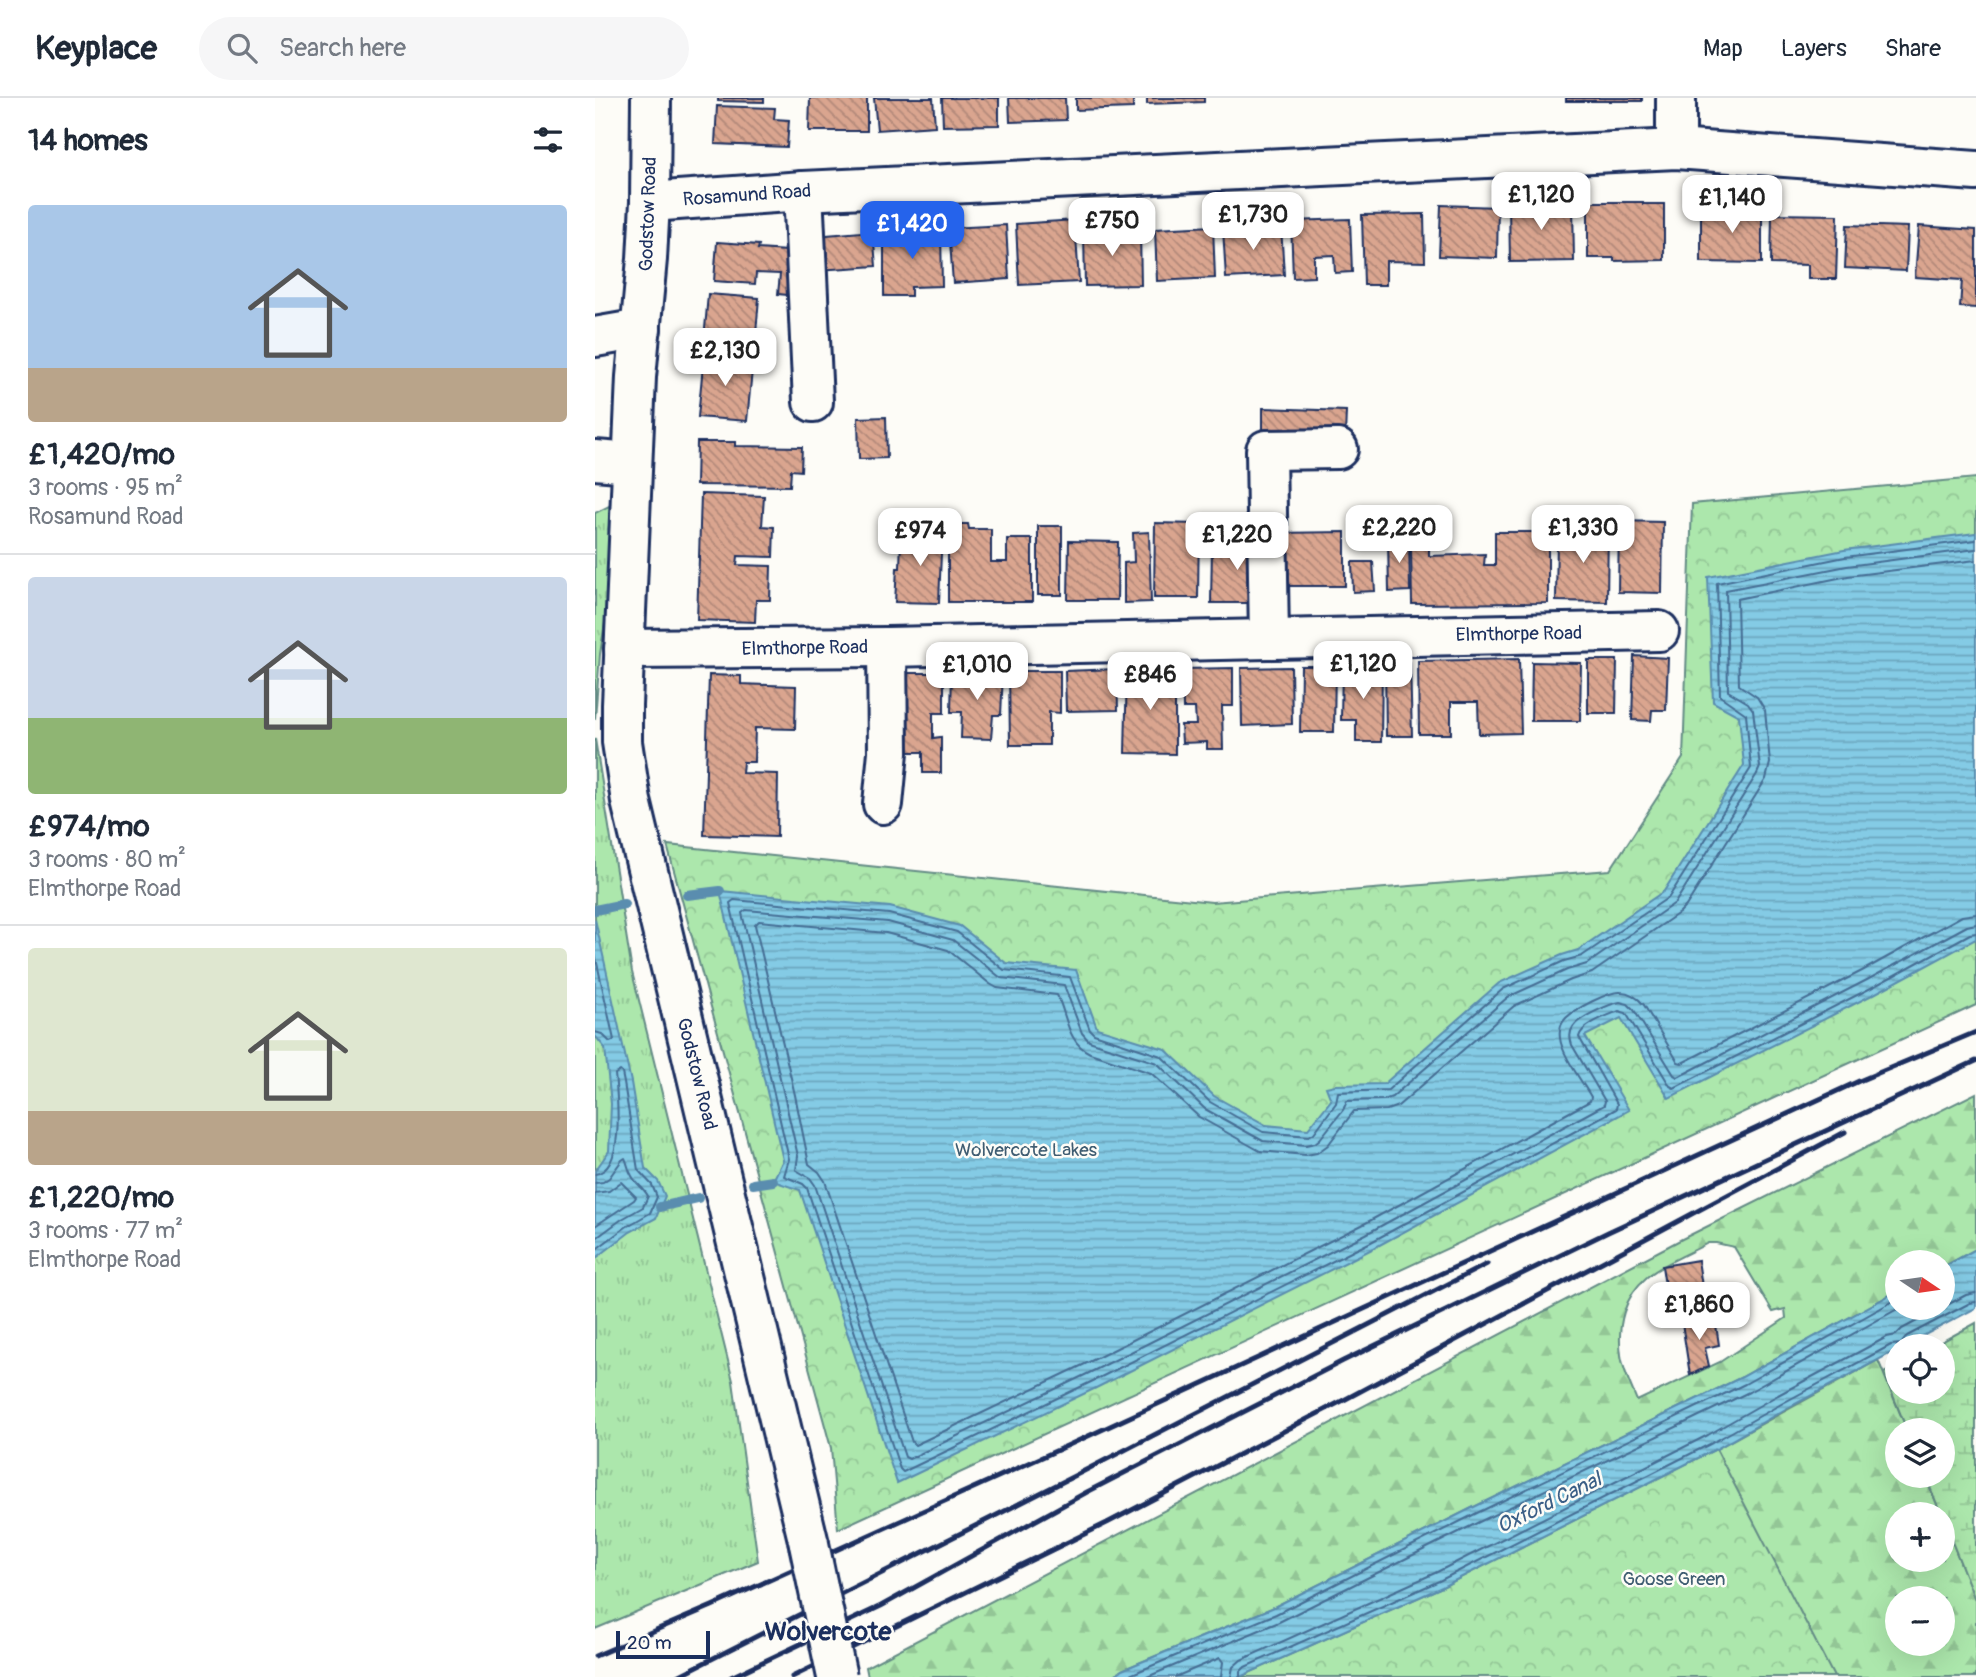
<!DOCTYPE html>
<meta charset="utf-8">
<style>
:root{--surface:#fff;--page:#f6f6f7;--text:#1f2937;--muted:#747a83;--line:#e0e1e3;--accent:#2563eb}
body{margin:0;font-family:Pangolin,sans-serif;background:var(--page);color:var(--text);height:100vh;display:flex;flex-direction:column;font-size:26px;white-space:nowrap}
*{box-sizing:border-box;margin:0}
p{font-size:23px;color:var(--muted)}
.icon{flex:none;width:38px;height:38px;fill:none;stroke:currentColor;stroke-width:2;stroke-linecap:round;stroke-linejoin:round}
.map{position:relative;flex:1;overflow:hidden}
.drawer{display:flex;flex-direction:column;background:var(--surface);width:595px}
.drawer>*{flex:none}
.needle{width:46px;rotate:103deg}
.fabs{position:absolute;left:1290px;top:1152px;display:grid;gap:14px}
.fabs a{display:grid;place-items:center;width:70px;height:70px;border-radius:50%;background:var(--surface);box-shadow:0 7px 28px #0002;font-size:35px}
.scale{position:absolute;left:21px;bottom:18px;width:94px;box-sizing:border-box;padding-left:7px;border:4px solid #1b2f5e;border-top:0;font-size:19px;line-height:24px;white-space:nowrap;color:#1b2f5e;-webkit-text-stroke:5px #fdfcf7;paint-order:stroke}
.price{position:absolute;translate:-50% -60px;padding:0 16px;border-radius:14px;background:#fff;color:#222;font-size:23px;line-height:46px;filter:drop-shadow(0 2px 4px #0008)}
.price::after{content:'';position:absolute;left:50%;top:42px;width:21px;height:16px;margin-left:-10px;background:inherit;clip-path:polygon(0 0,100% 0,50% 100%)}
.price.current{background:var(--accent);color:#fff}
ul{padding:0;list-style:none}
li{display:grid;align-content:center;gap:14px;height:371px;padding:0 28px}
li+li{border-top:2px solid var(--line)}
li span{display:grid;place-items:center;height:217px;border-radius:7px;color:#555}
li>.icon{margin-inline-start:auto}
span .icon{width:126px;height:126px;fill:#fffc;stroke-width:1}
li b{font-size:30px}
h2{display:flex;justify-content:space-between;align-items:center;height:84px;padding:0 28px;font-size:30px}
header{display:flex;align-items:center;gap:42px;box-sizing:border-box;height:98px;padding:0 35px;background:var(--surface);border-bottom:2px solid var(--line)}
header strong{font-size:33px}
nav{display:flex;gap:38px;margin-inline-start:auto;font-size:24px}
.search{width:490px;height:63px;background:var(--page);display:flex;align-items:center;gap:18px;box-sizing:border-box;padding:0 24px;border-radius:38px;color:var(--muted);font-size:26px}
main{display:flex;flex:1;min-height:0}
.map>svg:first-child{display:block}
.grass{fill:url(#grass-tufts);stroke:#648b85;stroke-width:2}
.forest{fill:url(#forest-firs);stroke:#648b85;stroke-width:2;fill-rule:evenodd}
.wetland{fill:url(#wetland-marsh);stroke:#648b85;stroke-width:2}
.park{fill:url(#park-crowns);stroke:#648b85;stroke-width:2}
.water{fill:url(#water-rules);stroke:#5a8daf;stroke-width:2}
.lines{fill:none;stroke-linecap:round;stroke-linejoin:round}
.shore{stroke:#456d94;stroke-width:2}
.stream{stroke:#5a8daf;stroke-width:10}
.building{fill:url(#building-back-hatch);stroke:#1b2f5e;stroke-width:2}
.minor-casing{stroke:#1b2f5e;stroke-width:44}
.minor{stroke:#fdfcf7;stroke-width:38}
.rail{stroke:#1b2f5e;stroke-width:5}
.minor-bridge-casing{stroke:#1b2f5e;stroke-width:44;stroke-linecap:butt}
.minor-bridge{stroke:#fdfcf7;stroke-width:38}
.labels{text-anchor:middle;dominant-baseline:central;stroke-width:5;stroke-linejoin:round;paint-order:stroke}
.street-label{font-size:19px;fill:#1b2f5e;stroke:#fdfcf7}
.park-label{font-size:19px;fill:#3f5d72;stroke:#fdfcf7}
.water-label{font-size:21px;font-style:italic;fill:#3a5e86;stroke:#fdfcf7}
.district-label{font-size:26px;font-weight:bold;fill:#1b2f5e;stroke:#fdfcf7}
</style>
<header>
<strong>Keyplace</strong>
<div class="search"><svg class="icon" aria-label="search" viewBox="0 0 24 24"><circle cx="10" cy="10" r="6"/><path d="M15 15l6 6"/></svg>Search here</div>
<nav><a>Map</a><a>Layers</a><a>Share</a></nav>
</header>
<main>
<section class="drawer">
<h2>14 homes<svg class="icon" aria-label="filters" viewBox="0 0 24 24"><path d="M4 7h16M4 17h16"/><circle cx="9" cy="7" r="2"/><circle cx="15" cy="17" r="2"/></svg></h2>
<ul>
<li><span style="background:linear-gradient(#a9c7e8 75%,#b9a48a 0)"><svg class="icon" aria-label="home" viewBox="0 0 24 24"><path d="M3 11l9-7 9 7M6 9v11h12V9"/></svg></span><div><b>£1,420/mo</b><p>3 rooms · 95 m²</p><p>Rosamund Road</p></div></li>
<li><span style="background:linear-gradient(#c9d6e8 65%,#8fb573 0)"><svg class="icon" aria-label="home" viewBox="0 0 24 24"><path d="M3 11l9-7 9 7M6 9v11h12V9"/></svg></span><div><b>£974/mo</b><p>3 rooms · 80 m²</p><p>Elmthorpe Road</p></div></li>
<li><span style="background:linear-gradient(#dfe7d0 75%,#b9a48a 0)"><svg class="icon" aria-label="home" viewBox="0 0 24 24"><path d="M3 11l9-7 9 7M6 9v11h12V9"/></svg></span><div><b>£1,220/mo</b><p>3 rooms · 77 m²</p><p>Elmthorpe Road</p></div></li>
</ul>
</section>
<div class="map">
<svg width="1381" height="1579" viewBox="0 0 1381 1579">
<defs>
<pattern id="grass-tufts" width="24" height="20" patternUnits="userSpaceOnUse" patternTransform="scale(1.75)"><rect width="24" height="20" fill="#ace7ac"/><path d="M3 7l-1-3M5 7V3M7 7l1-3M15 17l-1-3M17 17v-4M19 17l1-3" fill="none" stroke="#93c696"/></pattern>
<pattern id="forest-firs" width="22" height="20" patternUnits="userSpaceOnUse" patternTransform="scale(1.75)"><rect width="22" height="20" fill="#ace7ac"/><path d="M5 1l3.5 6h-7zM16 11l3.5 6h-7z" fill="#93c696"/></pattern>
<pattern id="wetland-marsh" width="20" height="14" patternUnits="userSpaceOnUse" patternTransform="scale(1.75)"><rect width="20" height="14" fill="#ace7ac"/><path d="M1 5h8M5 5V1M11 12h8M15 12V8" fill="none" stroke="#93c696"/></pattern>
<pattern id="park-crowns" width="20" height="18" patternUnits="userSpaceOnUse" patternTransform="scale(1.75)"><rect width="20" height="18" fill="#ace7ac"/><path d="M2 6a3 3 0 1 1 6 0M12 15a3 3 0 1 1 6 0" fill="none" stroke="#93c696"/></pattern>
<pattern id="water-rules" width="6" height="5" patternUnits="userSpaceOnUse" patternTransform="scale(1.75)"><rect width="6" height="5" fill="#84cbe5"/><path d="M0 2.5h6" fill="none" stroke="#6ba5bd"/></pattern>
<pattern id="building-back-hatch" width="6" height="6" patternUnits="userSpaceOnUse" patternTransform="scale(1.75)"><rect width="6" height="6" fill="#daa58f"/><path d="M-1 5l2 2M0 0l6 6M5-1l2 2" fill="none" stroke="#b08778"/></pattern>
</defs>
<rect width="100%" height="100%" fill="#fdfcf7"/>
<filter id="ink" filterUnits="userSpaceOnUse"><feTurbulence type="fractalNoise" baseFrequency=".0143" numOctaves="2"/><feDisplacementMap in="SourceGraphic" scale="14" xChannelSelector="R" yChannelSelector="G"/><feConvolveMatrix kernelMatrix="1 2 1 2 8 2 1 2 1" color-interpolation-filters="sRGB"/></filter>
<g filter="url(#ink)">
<g class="grass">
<polygon points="30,400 5,556 0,621 0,415"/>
<polygon points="0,641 37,874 138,1283 163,1463 0,1531"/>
</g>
<g class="forest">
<path d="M1381,995v156l-33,18v-5h-46v29l-155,86 -270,131 -200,100 -150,62 -10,7h-244l-2,-10 816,-428zM1113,1145h8l18,4 39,65 12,-3 1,9 -66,44 -83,39c-6,-15 -14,-31 -16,-46 -4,-29 3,-59 26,-78 15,-13 43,-24 61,-34z"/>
<path d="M1283,1262l29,70h-10v45h28l16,39h-44v45h46v-40l33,83v75h-736l202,-90 274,-138zM1302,1500h46v45h-46z"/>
</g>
<polygon class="wetland" points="1381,1225 1381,1504 1348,1421 1348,1416 1346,1416 1330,1377 1348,1377 1348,1332 1312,1332 1289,1275 1302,1268 1302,1293 1348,1293 1348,1248 1339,1248"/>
<g class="park">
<polygon points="1381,380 1381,907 243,1431 236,1350 72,747 617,804 1015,772 1088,660 1097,406"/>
<polygon points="1121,1351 1239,1579 645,1579 847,1489"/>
</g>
<g class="water">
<polygon points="1381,435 1381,841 1279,896 1074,1000 1026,920 990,938 1034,1012 779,1150 501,1290 302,1385 205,1092 178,1083 188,1062 125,793 295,809 365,828 411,865 481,872 502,930 570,951 619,998 671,1027 713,1031 736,1002 731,989 740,987 789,986 904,885 967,857 983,852 1069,793 1149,667 1144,618 1118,604 1113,479 1249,452"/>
<polygon points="0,821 36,984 50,1070 63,1083 70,1098 61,1120 35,1134 0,1161 0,1073 14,1053 16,1006 10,950 0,938"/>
<polygon points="1381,1151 1381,1210 1309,1248 1302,1248 1302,1252 1191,1311 1121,1351 847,1489 645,1579 517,1579 527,1572 677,1510 877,1410 1147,1279 1302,1193 1302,1209 1348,1209 1348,1169"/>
</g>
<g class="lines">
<g class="shore">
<path d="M1381,442l-131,17 -128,26 3,113 26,18 5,54 -82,129 -87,59 -18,5 -61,28 -115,101 -50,2 -2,11 -22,30 -5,3 -46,-4 -53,-30 -49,-46 -67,-22 -4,-4 -20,-53 -66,-7 -47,-38 -68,-18 -155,-14 -4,3 59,256 -5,17 19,8 4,4 93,281 3,3 190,-91 278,-139 245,-133 1,-5 -38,-67c3,-13 28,-21 40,-26l7,2 44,73 4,2 197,-100 99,-54 6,-1"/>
<path d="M1381,451l-129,17 -121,24 2,101 20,12 5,7 7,57 -3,7 -82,129 -88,61 -20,6 -59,27 -116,100 -8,3 -37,1 -4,9 -23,29 -5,4 -9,2 -43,-4 -58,-32 -48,-46 -68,-22 -7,-8 -18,-48 -63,-7 -48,-38 -65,-18 -142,-12 -4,3 56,243 -2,14 14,8 5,7 90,272 4,2 180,-86 277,-139 238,-129 1,-4 -33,-56c-2,-7 -3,-12 1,-18 5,-9 36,-23 47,-25l8,2 6,6 40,65 4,2 189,-97 100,-54 9,-2"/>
<path d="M1381,462l-128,16 -111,23 2,86 18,12 8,13 5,53 -4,16 -80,127 -7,7 -87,60 -21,7 -57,26 -116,100 -11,4 -33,1 -26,34 -11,8 -11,2 -46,-4 -61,-34 -48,-44 -61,-20c-23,-10 -23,-38 -33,-58l-60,-7 -7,-4 -42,-34 -62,-17 -127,-12 -4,4 40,170 14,69 10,8 6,9 87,261 3,3 170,-81 277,-139 228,-124 1,-4c-8,-14 -30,-44 -31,-59 -1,-7 1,-15 6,-20 9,-9 43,-27 55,-26 10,0 17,6 23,13l34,57 4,1 180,-92 100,-55 14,-2"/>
<polyline points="0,856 19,942 15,944 7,936 0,934"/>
<path d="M0,1076c31,-4 22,-78 20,-100l5,-3 2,2 2,10 14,87 14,15 5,12 -7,16 -24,14 -31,23"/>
<path d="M0,1085l8,-1 6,-4 13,-18 3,-2c3,6 3,12 7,18 4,8 12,12 16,20l-5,11 -21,12 -27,20"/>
<polyline points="0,1095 14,1093 26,1084 41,1099 39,1102 0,1128"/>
<polyline points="530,1579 681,1516 880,1416 1150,1286 1302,1201"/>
<polyline points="552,1579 684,1524 884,1424 1154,1294 1306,1209"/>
<polyline points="580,1579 625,1560 628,1564 626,1579"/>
<polyline points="636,1579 638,1569 646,1562 840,1475 1113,1337 1183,1297 1292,1239 1301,1237 1307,1231 1371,1197 1381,1195"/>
<polyline points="645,1579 645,1574 650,1569 844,1483 1117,1345 1188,1305 1296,1247 1306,1246 1312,1238 1375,1205 1381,1204"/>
</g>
<g class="stream">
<polyline points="92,797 125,793"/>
<polyline points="0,812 29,806"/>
<polyline points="158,1086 178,1083"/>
<polyline points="65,1109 103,1100"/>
</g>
</g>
<g class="building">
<polygon points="123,0 169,0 169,4 123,3"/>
<polygon points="215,0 272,0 272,33 214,33"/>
<polygon points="279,0 338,0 340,28 282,32"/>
<polygon points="347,0 404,0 404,27 348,28"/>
<polygon points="414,0 470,0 471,22 415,24"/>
<polygon points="481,0 538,0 538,10 481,12"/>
<polygon points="552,0 609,0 609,4 552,6"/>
<rect x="971" y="0" width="76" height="3"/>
<polygon points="122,8 180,10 179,21 194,22 192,49 120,46"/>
<polygon points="993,104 1048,104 1048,106 1069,106 1069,162 1019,163 1019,160 993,160"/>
<polygon points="978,105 979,163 915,164 914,106"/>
<polygon points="846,107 903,109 902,160 844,158"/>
<polygon points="1106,110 1167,110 1167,165 1106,164"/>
<polygon points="829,116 830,164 791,163 791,187 769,187 767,117"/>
<polygon points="1177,116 1243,117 1241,181 1213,181 1213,167 1176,166"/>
<polygon points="755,121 757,174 740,175 739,157 719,158 719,179 698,180 696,123"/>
<polygon points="480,122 484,184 424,187 421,126"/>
<polygon points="411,127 414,181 358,185 354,130"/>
<polygon points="1252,127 1313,129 1311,173 1250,170"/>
<polygon points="618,128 620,180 562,183 560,131"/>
<polygon points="686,128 689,177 631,180 628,131"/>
<polygon points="1324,128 1381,132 1381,210 1365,209 1367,182 1320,179"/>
<polygon points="278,133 281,168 223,172 220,138"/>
<polygon points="289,133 346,133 347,188 316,189 316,198 289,198"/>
<polygon points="489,133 545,133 546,187 490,188"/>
<polygon points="122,144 164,147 163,151 207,154 203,198 183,196 185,176 161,175 160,186 119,183"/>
<polygon points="113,196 164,200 159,258 108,254"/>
<polygon points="109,257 158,262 152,323 103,319"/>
<polygon points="668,310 751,313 750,338 668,336"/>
<polygon points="291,319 292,360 264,361 263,320"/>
<polygon points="102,344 140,344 140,348 207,349 206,373 196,372 195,388 101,387"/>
<polygon points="106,396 169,398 167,428 179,429 178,459 143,458 142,467 176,468 175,502 161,502 160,524 102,522"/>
<polygon points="1024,423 1068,424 1067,495 1023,494"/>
<polygon points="560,425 604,426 603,500 559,500"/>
<polygon points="353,426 373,426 374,431 396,431 396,464 412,464 412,441 437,441 437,504 353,504"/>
<polygon points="981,427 1013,428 1012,504 961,503 962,439 981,439"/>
<rect x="443" y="428" width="24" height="69"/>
<polygon points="321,430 347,430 344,505 300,504 302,470 305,470 306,440 321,441"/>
<polygon points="554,434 556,504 529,505 529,465 539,464 538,435"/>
<polygon points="750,434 750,488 680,488 680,435"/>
<polygon points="900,434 953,434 953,505 817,506 816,449 834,448 834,458 890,456 889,467 900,467"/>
<polygon points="636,438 666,438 666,505 616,505 617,450 636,450"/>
<polygon points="793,441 814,441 815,493 794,494"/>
<polygon points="474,443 523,444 522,502 473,502"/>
<polygon points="757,464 778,464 780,493 758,494"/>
<polygon points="1039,558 1073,560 1071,612 1057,612 1056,623 1037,622"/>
<polygon points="924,561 926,635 884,636 883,604 856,604 856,636 824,636 823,563"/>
<polygon points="993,562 1022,562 1021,615 993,615"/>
<polygon points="815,564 817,638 791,638 790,565"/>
<polygon points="937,564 986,565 985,623 936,623"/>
<polygon points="706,568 740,568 739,634 705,634"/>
<polygon points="747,568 787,569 786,644 761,644 761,622 746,622"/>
<polygon points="696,569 697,626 647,628 646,570"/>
<polygon points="532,570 580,572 580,656 530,655"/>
<polygon points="638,570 638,608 627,608 628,651 612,651 612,644 587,645 586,627 601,627 600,610 588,610 587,571"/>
<polygon points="522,571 523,612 471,613 470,573"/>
<polygon points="357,573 408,575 406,617 398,617 396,641 366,640 367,614 356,614"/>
<polygon points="414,573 465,573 465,615 454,614 454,647 415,647"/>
<polygon points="300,575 349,575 349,615 338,615 338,640 346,639 346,675 328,675 328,654 310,654"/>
<polygon points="114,577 146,578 146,586 201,588 200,631 160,630 159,664 148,664 147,675 183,676 182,739 109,737"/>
<polygon points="1103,1162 1112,1221 1076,1227 1067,1168"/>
<polygon points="1120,1220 1124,1247 1110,1250 1114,1268 1095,1277 1087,1225"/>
</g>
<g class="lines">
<g class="minor-casing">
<g id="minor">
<polyline points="56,0 55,104 52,161 41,279 27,607 27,644 36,703 214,1446"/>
<polyline points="1081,0 1081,51"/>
<polyline points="208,93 218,304"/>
<polyline points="55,104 208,93 1081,51 1381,73"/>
<polyline points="0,239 46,231"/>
<polyline points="0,362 37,365"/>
<polyline points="674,541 671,352 743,351"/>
<polyline points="29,551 292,549 1064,533"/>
<polyline points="288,706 293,654 292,549"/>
</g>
</g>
<use href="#minor" class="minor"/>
<g class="rail">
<polyline points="0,1558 117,1508 476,1346 1264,983 1381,934"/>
<polyline points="81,1579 487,1374 892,1166"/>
<polyline points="136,1579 286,1508 492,1394 748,1263 1013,1134 1381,963"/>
<polyline points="197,1579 512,1425 747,1303 1250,1034"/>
</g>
<g class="minor-bridge-casing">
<polyline id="minor-bridge" points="214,1446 242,1579"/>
</g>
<use href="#minor-bridge" class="minor-bridge"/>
</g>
</g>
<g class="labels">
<g class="street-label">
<text transform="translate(152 97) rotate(-4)">Rosamund Road</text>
<text transform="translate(53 116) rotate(-88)">Godstow Road</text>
<text transform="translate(924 536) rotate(-1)">Elmthorpe Road</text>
<text transform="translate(210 550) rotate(-1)">Elmthorpe Road</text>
<text transform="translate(102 976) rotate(76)">Godstow Road</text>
</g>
<g class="park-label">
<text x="431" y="1052">Wolvercote Lakes</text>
<text x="1079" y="1481">Goose Green</text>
</g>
<g class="water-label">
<text transform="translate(954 1405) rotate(-26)">Oxford Canal</text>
</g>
<g class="district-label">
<text x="233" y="1534">Wolvercote</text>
</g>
</g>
</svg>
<div class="fabs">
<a><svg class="needle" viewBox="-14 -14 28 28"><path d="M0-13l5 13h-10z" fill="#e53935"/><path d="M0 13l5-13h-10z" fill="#747a83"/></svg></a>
<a><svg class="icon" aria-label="locate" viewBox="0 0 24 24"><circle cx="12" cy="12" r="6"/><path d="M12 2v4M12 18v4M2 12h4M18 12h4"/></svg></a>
<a><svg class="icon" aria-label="layers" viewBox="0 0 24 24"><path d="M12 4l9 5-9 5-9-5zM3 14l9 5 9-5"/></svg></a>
<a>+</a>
<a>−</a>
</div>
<div class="scale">20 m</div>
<b class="price" style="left:946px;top:134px">£1,120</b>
<b class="price" style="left:1137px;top:137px">£1,140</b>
<b class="price" style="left:658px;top:154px">£1,730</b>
<b class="price" style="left:517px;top:160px">£750</b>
<b class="price current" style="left:317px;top:163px">£1,420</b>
<b class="price" style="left:130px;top:290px">£2,130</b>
<b class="price" style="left:804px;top:467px">£2,220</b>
<b class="price" style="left:988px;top:467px">£1,330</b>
<b class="price" style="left:325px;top:470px">£974</b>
<b class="price" style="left:642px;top:474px">£1,220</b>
<b class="price" style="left:768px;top:603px">£1,120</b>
<b class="price" style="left:382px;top:604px">£1,010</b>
<b class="price" style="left:555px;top:614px">£846</b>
<b class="price" style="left:1104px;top:1244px">£1,860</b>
</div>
</main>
